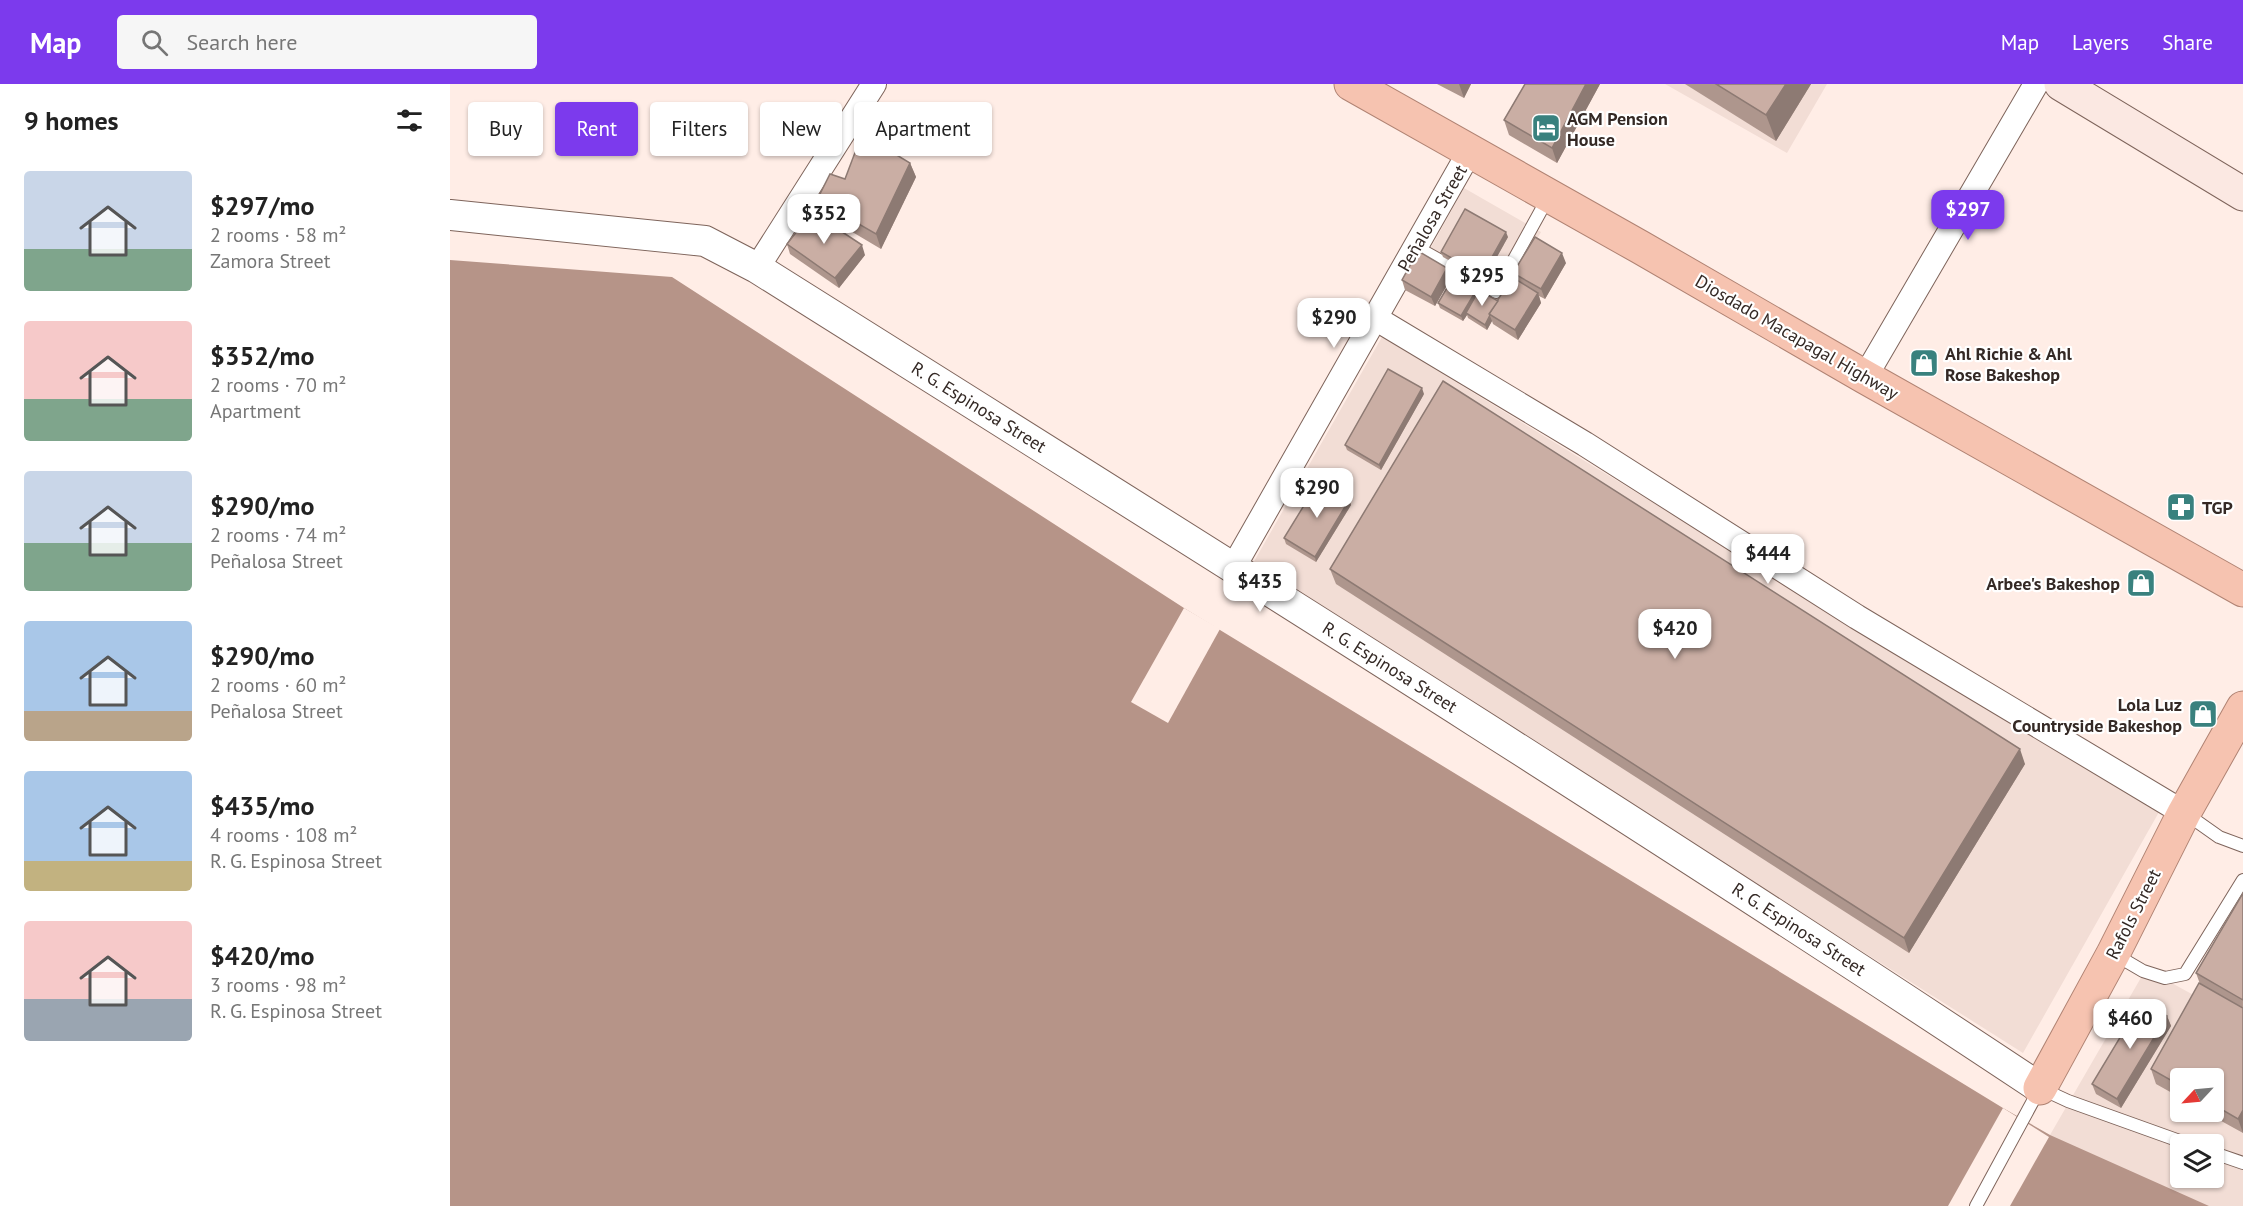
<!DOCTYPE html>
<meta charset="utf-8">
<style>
:root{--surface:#fff;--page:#f6f6f6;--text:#222;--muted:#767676;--accent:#7c3aed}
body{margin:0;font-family:"PT Sans",sans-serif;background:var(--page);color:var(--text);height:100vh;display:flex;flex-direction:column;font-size:22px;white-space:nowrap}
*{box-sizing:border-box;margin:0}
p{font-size:20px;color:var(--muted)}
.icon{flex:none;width:33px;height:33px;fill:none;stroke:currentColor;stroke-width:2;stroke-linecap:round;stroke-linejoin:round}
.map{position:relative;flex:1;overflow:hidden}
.drawer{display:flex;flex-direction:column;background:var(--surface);width:450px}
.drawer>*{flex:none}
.hud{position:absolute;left:18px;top:18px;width:570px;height:54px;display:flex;gap:12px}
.needle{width:39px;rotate:244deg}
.controls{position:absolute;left:1720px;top:984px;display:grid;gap:12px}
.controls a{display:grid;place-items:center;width:54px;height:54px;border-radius:6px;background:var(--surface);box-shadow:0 2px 4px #0004;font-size:30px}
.price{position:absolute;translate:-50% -51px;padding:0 14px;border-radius:12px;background:#fff;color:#222;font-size:20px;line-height:39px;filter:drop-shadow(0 2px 3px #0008)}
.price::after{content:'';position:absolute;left:50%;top:36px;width:18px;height:14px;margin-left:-9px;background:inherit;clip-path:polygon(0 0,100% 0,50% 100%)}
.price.current{background:var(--accent);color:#fff}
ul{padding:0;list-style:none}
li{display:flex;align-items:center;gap:18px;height:150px;padding:0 24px}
li span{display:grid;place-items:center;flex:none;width:168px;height:120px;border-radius:6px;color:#555}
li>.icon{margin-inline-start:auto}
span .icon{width:72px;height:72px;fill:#fffc;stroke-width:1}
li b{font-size:26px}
h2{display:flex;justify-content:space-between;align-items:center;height:72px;padding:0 24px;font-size:26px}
.pill{padding:0 21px;border-radius:6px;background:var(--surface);box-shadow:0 2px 4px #0004;font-size:21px;line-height:54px}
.pill.current{background:var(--accent);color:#fff}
header{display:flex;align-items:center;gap:36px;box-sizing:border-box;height:84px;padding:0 30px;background:var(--accent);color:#fff}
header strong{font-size:28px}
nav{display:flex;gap:33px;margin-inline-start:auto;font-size:21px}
.search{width:420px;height:54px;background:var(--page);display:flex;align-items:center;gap:15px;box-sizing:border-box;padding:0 21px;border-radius:6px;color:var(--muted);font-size:22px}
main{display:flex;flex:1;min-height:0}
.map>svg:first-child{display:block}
.built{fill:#f2ddd5;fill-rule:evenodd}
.water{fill:#b69488}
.pier{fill:#ffede6}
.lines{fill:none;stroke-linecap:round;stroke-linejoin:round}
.service-casing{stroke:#7e645b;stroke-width:14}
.minor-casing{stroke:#7e645b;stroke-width:26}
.tertiary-casing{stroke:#7e645b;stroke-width:32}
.secondary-casing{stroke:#7e645b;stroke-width:35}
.trunk-casing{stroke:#b08373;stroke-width:35}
.service{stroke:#fff;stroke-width:12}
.minor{stroke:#fff;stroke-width:24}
.tertiary{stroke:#fff;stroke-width:30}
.secondary{stroke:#fbe8e2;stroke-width:33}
.trunk{stroke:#f6c3b0;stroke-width:33}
.wall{fill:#ae968d}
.shaded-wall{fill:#8d7a73}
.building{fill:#caaea4;stroke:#8d7a73;stroke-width:1.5}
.labels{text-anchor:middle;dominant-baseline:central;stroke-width:4.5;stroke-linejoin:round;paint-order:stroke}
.poi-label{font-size:18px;font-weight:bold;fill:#342925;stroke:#fff;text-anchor:start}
.street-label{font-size:18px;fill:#342925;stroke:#fff}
</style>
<header>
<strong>Map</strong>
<div class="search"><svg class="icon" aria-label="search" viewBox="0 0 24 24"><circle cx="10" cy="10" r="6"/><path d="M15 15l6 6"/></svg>Search here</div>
<nav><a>Map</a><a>Layers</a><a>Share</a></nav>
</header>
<main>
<section class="drawer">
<h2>9 homes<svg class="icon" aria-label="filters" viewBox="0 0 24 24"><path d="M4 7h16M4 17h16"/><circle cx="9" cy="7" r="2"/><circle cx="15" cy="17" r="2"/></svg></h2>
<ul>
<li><span style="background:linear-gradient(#c9d6e8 65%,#7fa58c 0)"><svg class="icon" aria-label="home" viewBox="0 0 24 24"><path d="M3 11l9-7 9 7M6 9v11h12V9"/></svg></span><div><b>$297/mo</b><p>2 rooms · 58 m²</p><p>Zamora Street</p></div></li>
<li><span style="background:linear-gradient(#f6c9c9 65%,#7fa58c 0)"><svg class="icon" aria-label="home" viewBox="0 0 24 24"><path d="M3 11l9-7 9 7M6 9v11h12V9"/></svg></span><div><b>$352/mo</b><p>2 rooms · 70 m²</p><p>Apartment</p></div></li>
<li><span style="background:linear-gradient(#c9d6e8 60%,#7fa58c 0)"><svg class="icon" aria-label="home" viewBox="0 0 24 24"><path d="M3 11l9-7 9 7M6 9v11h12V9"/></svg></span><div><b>$290/mo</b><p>2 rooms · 74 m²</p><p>Peñalosa Street</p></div></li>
<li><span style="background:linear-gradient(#a9c7e8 75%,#b9a48a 0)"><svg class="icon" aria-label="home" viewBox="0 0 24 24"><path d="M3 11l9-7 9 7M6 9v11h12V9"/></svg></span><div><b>$290/mo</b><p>2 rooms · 60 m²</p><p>Peñalosa Street</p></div></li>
<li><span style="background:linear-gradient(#a9c7e8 75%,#c2b280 0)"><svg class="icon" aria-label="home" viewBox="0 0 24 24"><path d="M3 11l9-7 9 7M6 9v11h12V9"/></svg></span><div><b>$435/mo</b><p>4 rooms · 108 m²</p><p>R. G. Espinosa Street</p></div></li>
<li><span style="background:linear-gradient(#f6c9c9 65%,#9aa5b1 0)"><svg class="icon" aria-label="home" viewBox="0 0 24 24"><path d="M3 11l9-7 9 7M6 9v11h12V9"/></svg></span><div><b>$420/mo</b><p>3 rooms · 98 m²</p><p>R. G. Espinosa Street</p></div></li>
</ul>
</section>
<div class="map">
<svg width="1793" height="1122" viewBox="0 0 1793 1122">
<rect width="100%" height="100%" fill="#ffede6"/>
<g class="built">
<polygon points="1215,0 1377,0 1337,69"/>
<polygon points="1014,104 1091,148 1051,220 974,176"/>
<polygon points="932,253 1709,728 1573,969 802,481"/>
<path d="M1696,885l97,53v184h-539l299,-98 47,27zM1731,994h33v34h-33zM1731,1060h33v34h-33z"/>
</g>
<polygon class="water" points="0,176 222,193 734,524 1553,1024 1600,1051 1759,1122 0,1122"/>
<g class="pier">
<polygon points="734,524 770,545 718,639 681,618"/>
<polygon points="1553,1024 1599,1053 1560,1122 1498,1122"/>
</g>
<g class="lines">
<g class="service-casing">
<g id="service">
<polyline points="966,163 1046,208 1099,112"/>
<polyline points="1735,729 1769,753 1793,762"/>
<polyline points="1664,870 1693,887 1715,894 1735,890 1793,796"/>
<polyline points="1764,1069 1793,1079"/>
<polyline points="1526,1122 1590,1004 1618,1017 1738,1060"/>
</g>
</g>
<g class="minor-casing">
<g id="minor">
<polyline points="307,184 424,0"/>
<polyline points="925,234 1135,360 1407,533 1734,729"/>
<polyline points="1415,293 1586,0"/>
<polyline points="783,484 1020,67"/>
</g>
</g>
<g class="tertiary-casing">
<path id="tertiary" d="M0,131l255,26 52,27c429,270 860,539 1283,820"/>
</g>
<g class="secondary-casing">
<polyline id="secondary" points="1611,0 1793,110"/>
</g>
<g class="trunk-casing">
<g id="trunk">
<polyline points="901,0 1190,163 1415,293 1793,506"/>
<polyline points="1590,1004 1663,870 1734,729 1793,624"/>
</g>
</g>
<use href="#service" class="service"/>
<use href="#minor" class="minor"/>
<use href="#tertiary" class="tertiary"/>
<use href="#secondary" class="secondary"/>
<use href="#trunk" class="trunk"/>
</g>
<g class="wall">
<polygon points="987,0 1021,0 1014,14"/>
<polygon points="1075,0 1150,0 1107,79 1059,51 1054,36"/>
<polygon points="1235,0 1361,0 1326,57"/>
<polygon points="460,79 466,93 431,165 372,130 367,116 395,95"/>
<polygon points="1058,153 1034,196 993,173 991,168"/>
<polygon points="337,160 415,171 389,204 340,170"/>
<polygon points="1116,179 1095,215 1089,212 1091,219 1068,256 1043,240 1042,237 1037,246 1018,234 1017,231 1013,237 990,224 988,219 1027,205 1028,208 1048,217 1065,195 1063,189"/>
<polygon points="1001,194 985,222 955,206 952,196"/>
<polygon points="974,310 931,386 897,366 895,361"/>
<polygon points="899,416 901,421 866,478 836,460 834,454"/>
<polygon points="880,485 1575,680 1459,869 886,500"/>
<polygon points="1793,809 1793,1049 1755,1028 1764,1028 1764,994 1731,994 1731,1014 1706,1000 1701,985 1750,900 1746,889"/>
<polygon points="1717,932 1721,942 1671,1024 1646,1010 1642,1000"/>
</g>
<g class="shaded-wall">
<polygon points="1009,0 1021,0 1014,14"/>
<polygon points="1136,0 1150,0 1107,79 1102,64"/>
<polygon points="1336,0 1361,0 1326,57 1316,31"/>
<polygon points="460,79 466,93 431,165 426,150"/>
<polygon points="1056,148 1058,153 1034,196 1032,191"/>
<polygon points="412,161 415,171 389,204 385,194"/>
<polygon points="1112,169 1116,179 1095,215 1091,205"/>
<polygon points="997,184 1001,194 985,222 981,213"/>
<polygon points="1027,205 1029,210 1016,229 1017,231 1013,237 1011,232"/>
<polygon points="1088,209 1091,219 1068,256 1065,246"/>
<polygon points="1040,232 1042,237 1037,246 1035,241"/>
<polygon points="972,304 974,310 931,386 929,381"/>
<polygon points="899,416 901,421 866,478 865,473"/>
<polygon points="1570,665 1575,680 1459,869 1454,854"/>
<polygon points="1717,932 1721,942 1671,1024 1667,1015"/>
<polygon points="1793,1026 1793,1049 1788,1035"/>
</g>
<g class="building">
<polygon points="1075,0 1136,0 1102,64 1054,36"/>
<polygon points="1266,0 1336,0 1316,31"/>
<polygon points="412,50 460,79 426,150 367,116 380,90 395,95"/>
<polygon points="1015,125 1056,148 1032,191 991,168"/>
<polygon points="362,128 412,161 385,194 337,160"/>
<polygon points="1085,153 1112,169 1091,205 1063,189"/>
<polygon points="968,167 997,184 981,213 952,196"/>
<polygon points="1004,192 1027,205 1011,232 988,219"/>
<polygon points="1062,193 1088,209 1065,246 1039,230"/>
<polygon points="1029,206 1048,217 1039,230 1040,231 1035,241 1016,229"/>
<polygon points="938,285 972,304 929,381 895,361"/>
<polygon points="993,297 1570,665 1454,854 880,485"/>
<polygon points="869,397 899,416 865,473 834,454"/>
<polygon points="1793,809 1793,916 1746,889"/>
<polygon points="1749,899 1793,924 1793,1026 1788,1035 1764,1021 1764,994 1731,994 1731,1002 1701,985"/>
<polygon points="1692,917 1717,932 1667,1015 1642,1000"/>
</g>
<defs>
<g id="hotel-square" transform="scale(1.5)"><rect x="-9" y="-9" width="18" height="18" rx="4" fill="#39817e" stroke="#fff"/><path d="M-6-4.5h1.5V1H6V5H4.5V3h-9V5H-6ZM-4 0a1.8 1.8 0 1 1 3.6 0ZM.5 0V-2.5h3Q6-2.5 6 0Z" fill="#fff"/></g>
<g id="shop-square" transform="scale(1.5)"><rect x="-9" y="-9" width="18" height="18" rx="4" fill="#39817e" stroke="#fff"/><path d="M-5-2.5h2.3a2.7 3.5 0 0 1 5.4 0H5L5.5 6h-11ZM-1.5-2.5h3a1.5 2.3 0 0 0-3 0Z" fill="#fff"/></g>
<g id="pharmacy-square" transform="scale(1.5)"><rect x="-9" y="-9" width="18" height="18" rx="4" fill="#39817e" stroke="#fff"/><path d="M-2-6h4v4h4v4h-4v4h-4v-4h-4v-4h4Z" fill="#fff"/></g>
</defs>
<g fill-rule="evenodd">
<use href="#hotel-square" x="1096" y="44"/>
<use href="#shop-square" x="1474" y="279"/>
<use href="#pharmacy-square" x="1731" y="423"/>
<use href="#shop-square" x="1691" y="499"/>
<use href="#shop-square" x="1753" y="630"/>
</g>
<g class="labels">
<g class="poi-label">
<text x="1117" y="34">AGM Pension<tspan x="1117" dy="21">House</tspan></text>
<text x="1495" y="269">Ahl Richie &amp; Ahl<tspan x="1495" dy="21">Rose Bakeshop</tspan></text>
<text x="1752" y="423">TGP</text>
<text x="1670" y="499" text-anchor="end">Arbee's Bakeshop</text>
<text x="1732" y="620" text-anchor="end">Lola Luz<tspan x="1732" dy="21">Countryside Bakeshop</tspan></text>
</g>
<g class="street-label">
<text transform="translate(982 134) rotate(-60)">Peñalosa Street</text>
<text transform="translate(1347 253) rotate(30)">Diosdado Macapagal Highway</text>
<text transform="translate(529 323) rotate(32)">R. G. Espinosa Street</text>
<text transform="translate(940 583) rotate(32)">R. G. Espinosa Street</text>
<text transform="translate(1683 830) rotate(-63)">Rafols Street</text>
<text transform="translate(1349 845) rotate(33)">R. G. Espinosa Street</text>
</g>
</g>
</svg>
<div class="controls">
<a><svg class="needle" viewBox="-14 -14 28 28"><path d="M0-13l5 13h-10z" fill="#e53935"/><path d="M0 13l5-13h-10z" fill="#767676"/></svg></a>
<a><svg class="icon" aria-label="layers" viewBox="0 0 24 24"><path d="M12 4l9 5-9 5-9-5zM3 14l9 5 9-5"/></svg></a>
</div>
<b class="price current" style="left:1518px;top:157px">$297</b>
<b class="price" style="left:374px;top:161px">$352</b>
<b class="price" style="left:1032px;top:223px">$295</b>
<b class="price" style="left:884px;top:265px">$290</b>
<b class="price" style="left:867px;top:435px">$290</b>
<b class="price" style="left:1318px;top:501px">$444</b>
<b class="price" style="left:810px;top:529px">$435</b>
<b class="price" style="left:1225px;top:576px">$420</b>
<b class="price" style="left:1680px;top:966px">$460</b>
<div class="hud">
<a class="pill">Buy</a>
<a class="pill current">Rent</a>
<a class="pill">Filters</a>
<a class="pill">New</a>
<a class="pill">Apartment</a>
</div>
</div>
</main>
